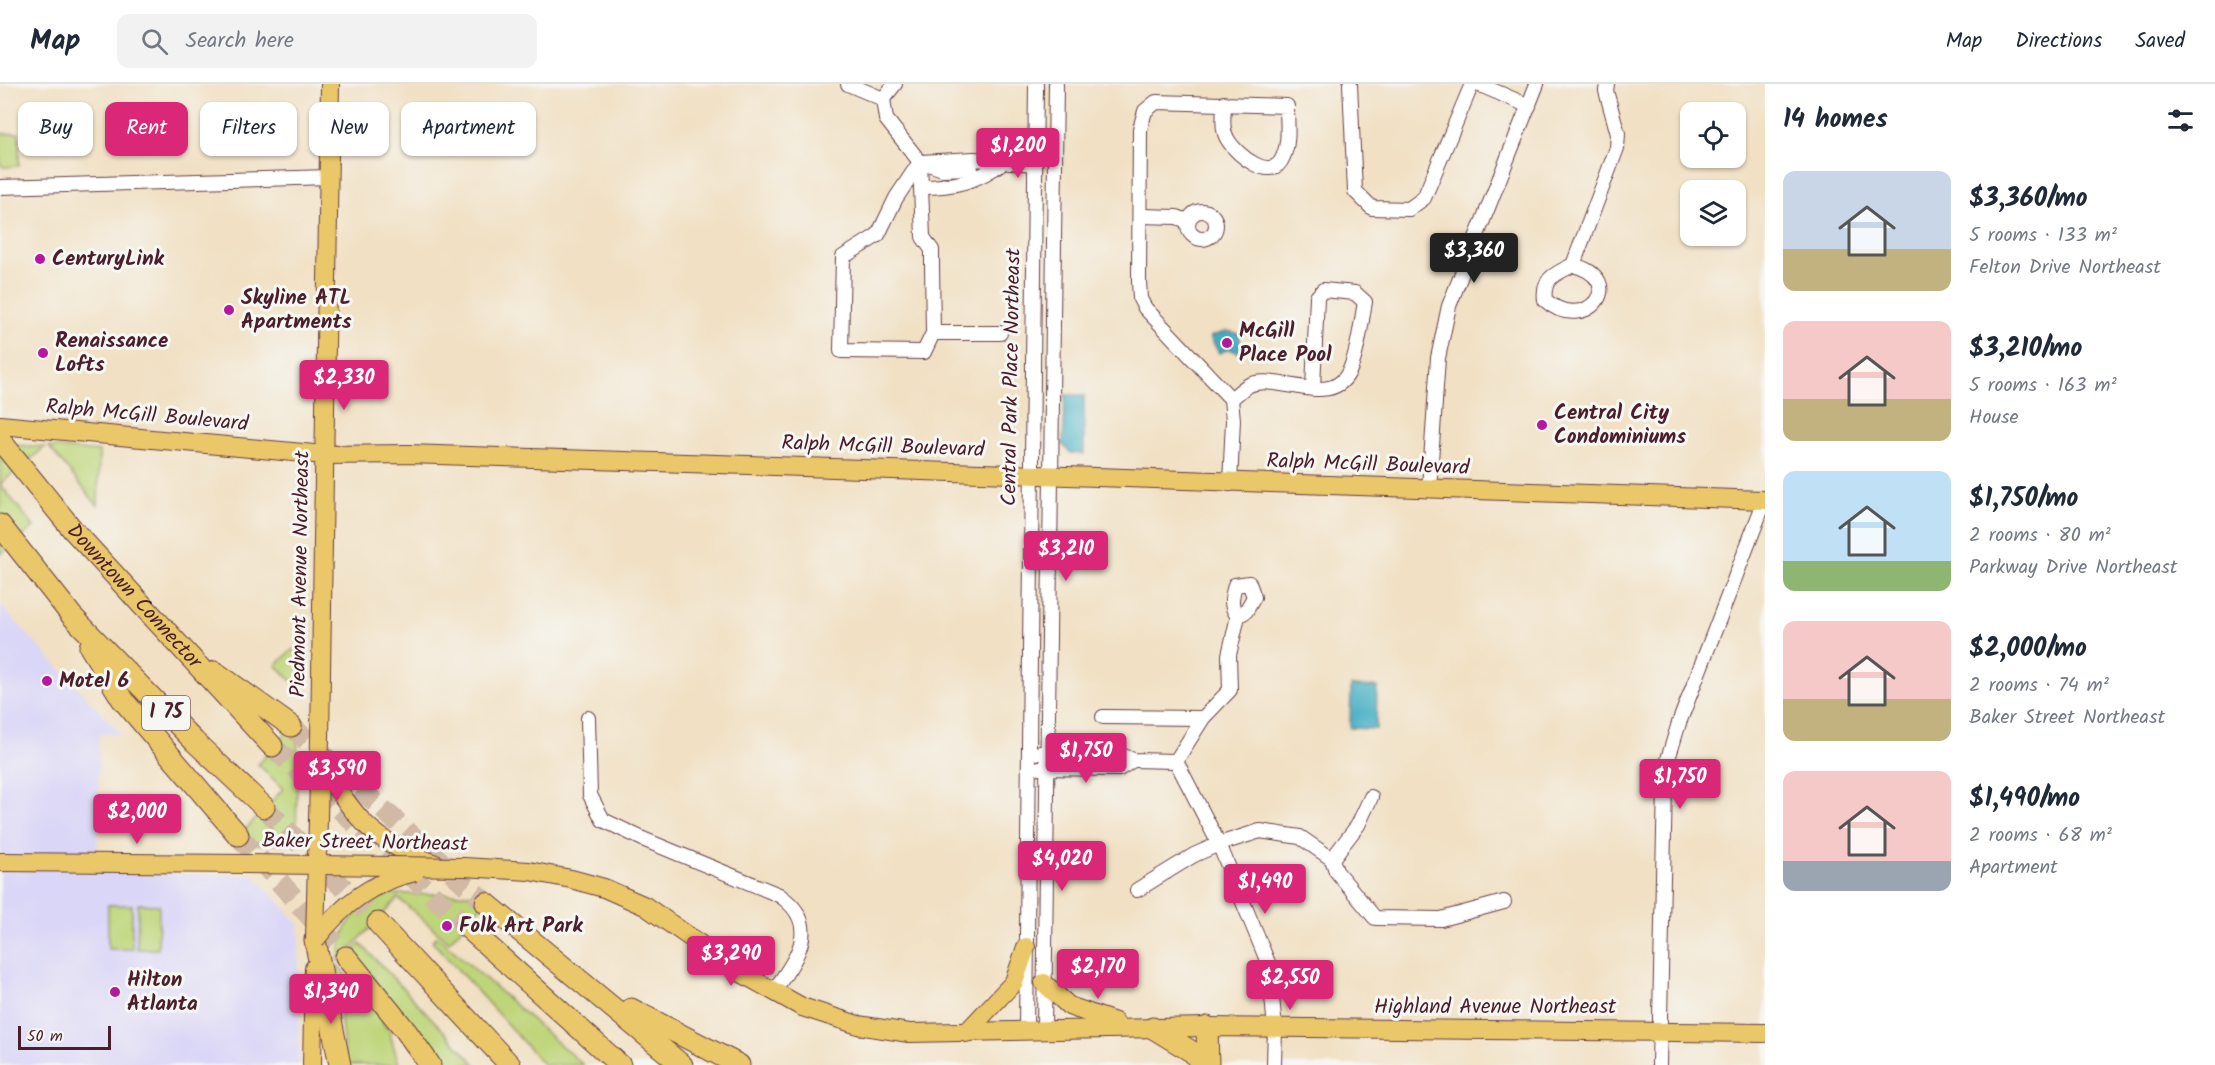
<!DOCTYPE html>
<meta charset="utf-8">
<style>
:root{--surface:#fff;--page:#f2f2f3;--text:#1f2937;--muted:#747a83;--line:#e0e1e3;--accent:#db2777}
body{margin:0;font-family:Kalam,sans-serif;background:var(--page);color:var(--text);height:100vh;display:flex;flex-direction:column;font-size:22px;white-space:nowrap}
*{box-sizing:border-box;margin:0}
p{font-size:20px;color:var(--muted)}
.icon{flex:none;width:33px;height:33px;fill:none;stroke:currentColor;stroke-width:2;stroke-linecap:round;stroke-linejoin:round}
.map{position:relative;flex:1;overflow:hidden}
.side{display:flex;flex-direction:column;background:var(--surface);width:450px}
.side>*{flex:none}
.guide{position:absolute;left:18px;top:18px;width:570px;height:54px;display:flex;gap:12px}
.controls{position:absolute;left:1680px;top:18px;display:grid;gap:12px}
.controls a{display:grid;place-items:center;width:66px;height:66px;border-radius:12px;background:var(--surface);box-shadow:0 2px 4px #0004;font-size:30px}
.scale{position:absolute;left:18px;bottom:15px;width:93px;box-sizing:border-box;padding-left:6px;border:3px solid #4a1f2b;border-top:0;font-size:16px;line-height:21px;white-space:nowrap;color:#4a1f2b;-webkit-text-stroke:4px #f6f6f2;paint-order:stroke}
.price{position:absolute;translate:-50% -51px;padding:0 14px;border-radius:6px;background:var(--accent);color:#fff;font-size:20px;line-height:39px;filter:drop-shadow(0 2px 3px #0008)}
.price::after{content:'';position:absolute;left:50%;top:36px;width:18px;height:14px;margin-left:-9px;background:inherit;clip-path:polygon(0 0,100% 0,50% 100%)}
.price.on{background:#222;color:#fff}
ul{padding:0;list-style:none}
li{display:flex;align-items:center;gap:18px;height:150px;padding:0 18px}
li span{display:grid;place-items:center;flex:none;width:168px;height:120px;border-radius:12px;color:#555}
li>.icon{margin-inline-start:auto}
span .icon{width:72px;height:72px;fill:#fffc;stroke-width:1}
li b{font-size:26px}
h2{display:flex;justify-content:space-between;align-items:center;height:72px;padding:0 18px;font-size:26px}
.pill{padding:0 21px;border-radius:12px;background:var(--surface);box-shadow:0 2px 4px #0004;font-size:21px;line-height:54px}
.pill.on{background:var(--accent);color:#fff}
header{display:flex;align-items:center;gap:36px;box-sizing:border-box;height:84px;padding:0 30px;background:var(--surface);border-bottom:2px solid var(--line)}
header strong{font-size:28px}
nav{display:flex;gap:33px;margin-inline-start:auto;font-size:21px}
.search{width:420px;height:54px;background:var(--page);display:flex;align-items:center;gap:15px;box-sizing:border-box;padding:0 21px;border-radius:12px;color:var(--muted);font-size:22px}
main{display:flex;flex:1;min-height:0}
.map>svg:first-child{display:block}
.built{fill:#dad6f7}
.green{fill:#bed579;stroke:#847a52;stroke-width:1.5}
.water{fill:#43aec2;stroke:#466676;stroke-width:1.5}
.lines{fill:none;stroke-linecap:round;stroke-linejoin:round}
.highway-tunnel{stroke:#d0b9a5;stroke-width:21;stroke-dasharray:21 10;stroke-linecap:butt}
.minor-casing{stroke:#633c42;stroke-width:16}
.major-casing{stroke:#633c42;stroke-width:20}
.highway-casing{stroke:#633c42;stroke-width:23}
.minor{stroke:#fff;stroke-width:14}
.major{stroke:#eac769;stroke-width:18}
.highway{stroke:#eac769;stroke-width:21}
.major-bridge-casing{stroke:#633c42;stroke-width:20;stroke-linecap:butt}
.major-bridge{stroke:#eac769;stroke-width:18}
.poi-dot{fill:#b5179e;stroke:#f6f6f2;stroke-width:2}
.labels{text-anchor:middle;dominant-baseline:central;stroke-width:6;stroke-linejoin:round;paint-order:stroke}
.shield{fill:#f6f6f2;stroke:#7e6067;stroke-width:1.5}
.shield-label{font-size:20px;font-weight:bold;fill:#4a1f2b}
.poi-label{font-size:21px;font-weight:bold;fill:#4a1f2b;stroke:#f6f6f2;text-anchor:start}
.street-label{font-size:21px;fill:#4a1f2b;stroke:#f6f6f2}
</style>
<header>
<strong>Map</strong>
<div class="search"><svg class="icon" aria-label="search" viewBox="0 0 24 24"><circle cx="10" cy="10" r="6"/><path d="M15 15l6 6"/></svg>Search here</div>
<nav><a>Map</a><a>Directions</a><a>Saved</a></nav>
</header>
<main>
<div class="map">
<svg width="1765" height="981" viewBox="0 0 1765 981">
<rect width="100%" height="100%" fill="#f6f6f2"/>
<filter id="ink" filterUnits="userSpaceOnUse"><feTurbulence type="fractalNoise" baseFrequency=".0167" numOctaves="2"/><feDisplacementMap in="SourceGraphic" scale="12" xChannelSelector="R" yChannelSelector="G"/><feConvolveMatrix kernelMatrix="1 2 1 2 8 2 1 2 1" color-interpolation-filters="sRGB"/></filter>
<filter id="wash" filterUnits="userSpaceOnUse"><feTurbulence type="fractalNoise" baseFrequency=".008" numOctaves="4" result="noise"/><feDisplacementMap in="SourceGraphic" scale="24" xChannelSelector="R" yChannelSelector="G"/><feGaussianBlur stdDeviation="1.35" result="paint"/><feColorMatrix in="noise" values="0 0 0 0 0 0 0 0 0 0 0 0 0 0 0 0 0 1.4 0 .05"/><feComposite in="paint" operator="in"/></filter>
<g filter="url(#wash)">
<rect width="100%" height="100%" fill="#f1e0c3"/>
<polygon class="built" points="0,521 122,651 99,650 97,789 254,791 299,840 299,981 0,981"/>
<g class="green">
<polygon points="19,49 19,82 3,83 0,80 0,50"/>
<polygon points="0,360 45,363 0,400 34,443 0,471"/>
<polygon points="49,363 99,368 98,422"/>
<polygon points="302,557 300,605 276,581"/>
<polygon points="298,636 296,760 232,760 283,705 258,680"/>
<path d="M391,810h101l-43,48 -51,-44 -60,64c2,-36 18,-58 53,-68z"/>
<polygon points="138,820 159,821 158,865 137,865"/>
<rect x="108" y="821" width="24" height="44"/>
<polygon points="437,852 583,981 544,981 432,857"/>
<polygon points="360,859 476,981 441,981 352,868"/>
<polygon points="338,881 383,937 382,939 386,944 388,943 399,981 346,981 338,914"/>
</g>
<g class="water">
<polygon points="1227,247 1240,250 1240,269 1229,265 1219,269 1210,253"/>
<polygon points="1065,311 1084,311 1084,370 1071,369 1063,361"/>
<polygon points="1351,602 1377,603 1376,645 1350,644"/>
</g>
</g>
<g filter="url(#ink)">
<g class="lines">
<g class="highway-tunnel">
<polyline points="291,642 486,819"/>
<polyline points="272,662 466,842"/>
<polyline points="264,723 378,839"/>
<polyline points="238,751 346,873"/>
</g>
<g class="minor-casing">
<g id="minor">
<polyline points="848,0 883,15"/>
<polyline points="895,0 883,15 886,35 920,78 923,153 932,166 932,181 933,249 924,268 841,267 843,173 878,151 896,114 920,78"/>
<polyline points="1350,0 1355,107 1372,124 1409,125 1424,114 1472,0"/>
<polyline points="1478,0 1529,22"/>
<path d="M1224,19c0,12 -3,27 4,37 9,15 44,44 55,17 7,-15 4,-35 4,-51l-131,-4 -11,9 -5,18 -1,152 1,18 5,9 86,91 2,21 -3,64"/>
<polyline points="920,78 974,75 1035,80"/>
<polyline points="925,79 943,85 971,84"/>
<polyline points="0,103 329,93"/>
<path d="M921,103c32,0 56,-5 82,-25"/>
<circle cx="1202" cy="141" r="14"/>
<polyline points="1141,132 1177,133 1187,137"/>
<path d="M1573,181c58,15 12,71 -28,35 -3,-22 10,-26 28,-35l44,-117 1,-14 -12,-43 1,-7"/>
<polyline points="933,249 1000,249"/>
<path d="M1231,315c5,-4 12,-11 18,-14 31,-13 86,27 102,-18 8,-20 10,-44 14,-65l-10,-9 -32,-3 -6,7 -4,91"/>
<polyline points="1429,406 1438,274 1449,222 1537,0"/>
<path d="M1103,633l100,1 27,-28 -1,-35 9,-39c-9,-9 -6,-20 -3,-31l14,-2 5,14 -8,14 -8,5"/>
<path d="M588,634l2,77 13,25 42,20 134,55c44,30 17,64 -6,97"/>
<polyline points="1039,669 1117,669 1133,676 1176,677 1203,634"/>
<polyline points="1176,677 1219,760 1260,747 1300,753 1332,775 1358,741 1371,713"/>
<polyline points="1039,684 1119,685 1133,676"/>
<polyline points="1332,775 1336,787 1375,834 1441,835 1504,818"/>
<polyline points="1137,806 1194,771 1219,760 1269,881 1275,944 1274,981"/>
<polyline points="1026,946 1036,0"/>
<polyline points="1044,946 1056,0"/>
<polyline points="1659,981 1665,701 1668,675 1679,639 1765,416"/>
</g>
</g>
<g class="major-casing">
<g id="major">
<polyline points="0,341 325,371 407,370 775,382 1765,416"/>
<polyline points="320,654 330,0"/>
<path d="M320,677c38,61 49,78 118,104"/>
<polyline points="0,778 246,780"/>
<polyline points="464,783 529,787 571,795 604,804 645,822 743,890 802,923 858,941 909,949 1207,943 1765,949"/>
<polyline points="1044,899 1069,922 1115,938"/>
<polyline points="966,949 1014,898 1026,863"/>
<polyline points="312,981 314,884"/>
</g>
</g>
<g class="highway-casing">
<g id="highway">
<path id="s1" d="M0,356l73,90 199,216"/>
<polyline points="0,441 72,532 195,658 264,723"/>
<polyline points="90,563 122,615 238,751"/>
<polyline points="215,588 291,642"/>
<polyline points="486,819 682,981"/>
<polyline points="378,839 510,981"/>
<polyline points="466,842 620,981"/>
<polyline points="315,856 340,981"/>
<polyline points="346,873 406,947 430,981"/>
<polyline points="631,925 739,981"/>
<polyline points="1207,943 1208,981"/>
<polyline points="1153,944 1194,969 1201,981"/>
</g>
</g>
<use href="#minor" class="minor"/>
<use href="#major" class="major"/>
<use href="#highway" class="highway"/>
<g class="major-bridge-casing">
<g id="major-bridge">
<polyline points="246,780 464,783"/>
<polyline points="315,856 320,654"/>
<path d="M315,856c27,-35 56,-58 100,-68"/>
</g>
</g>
<use href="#major-bridge" class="major-bridge"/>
</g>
</g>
<g class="poi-dot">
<circle cx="40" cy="175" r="6"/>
<circle cx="229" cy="226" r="6"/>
<circle cx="1227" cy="259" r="6"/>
<circle cx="43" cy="269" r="6"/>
<circle cx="1542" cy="341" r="6"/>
<circle cx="47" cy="597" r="6"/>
<circle cx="447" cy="842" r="6"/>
<circle cx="115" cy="908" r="6"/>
</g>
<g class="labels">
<rect class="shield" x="142" y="612" width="48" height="34" rx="4.5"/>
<g class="shield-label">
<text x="166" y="629">I 75</text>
</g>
<g class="poi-label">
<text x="52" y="175">CenturyLink</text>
<text x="241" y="214">Skyline ATL<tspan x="241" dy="24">Apartments</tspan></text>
<text x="1239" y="247">McGill<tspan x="1239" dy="24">Place Pool</tspan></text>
<text x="55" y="257">Renaissance<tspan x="55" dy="24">Lofts</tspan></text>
<text x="1554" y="329">Central City<tspan x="1554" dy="24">Condominiums</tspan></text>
<text x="59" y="597">Motel 6</text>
<text x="459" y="842">Folk Art Park</text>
<text x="127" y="896">Hilton<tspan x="127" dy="24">Atlanta</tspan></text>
</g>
<g class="street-label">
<text transform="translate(1012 293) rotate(-89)">Central Park Place Northeast</text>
<text transform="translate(147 332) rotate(5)">Ralph McGill Boulevard</text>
<text transform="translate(883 363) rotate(2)">Ralph McGill Boulevard</text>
<text transform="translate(1368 381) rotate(2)">Ralph McGill Boulevard</text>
<text transform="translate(301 490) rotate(-89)">Piedmont Avenue Northeast</text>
<text stroke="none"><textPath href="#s1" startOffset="206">Downtown Connector</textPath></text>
<text transform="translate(365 759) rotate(1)">Baker Street Northeast</text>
<text x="1495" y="923">Highland Avenue Northeast</text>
</g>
</g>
</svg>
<div class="controls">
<a><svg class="icon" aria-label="locate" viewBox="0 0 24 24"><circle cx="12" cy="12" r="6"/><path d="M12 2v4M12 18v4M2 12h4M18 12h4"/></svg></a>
<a><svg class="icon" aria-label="layers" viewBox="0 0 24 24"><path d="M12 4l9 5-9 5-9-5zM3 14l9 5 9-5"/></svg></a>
</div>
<div class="scale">50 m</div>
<b class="price" style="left:1018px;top:95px">$1,200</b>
<b class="price on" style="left:1474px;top:200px">$3,360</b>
<b class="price" style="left:344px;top:327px">$2,330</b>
<b class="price" style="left:1066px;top:498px">$3,210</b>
<b class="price" style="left:1086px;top:700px">$1,750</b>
<b class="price" style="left:337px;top:718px">$3,590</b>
<b class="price" style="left:1680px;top:726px">$1,750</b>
<b class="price" style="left:137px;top:761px">$2,000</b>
<b class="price" style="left:1062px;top:808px">$4,020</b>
<b class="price" style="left:1265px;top:831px">$1,490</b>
<b class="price" style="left:731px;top:903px">$3,290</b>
<b class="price" style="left:1098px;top:916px">$2,170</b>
<b class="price" style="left:1290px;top:927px">$2,550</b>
<b class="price" style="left:331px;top:941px">$1,340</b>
<div class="guide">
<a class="pill">Buy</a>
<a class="pill on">Rent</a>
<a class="pill">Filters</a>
<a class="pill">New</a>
<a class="pill">Apartment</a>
</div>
</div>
<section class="side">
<h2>14 homes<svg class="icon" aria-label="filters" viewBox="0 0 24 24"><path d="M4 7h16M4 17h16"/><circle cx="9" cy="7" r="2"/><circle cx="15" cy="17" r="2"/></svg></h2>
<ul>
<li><span style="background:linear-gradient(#c9d6e8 65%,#c2b280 0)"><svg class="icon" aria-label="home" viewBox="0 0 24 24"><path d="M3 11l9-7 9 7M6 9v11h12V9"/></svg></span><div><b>$3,360/mo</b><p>5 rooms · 133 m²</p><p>Felton Drive Northeast</p></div></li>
<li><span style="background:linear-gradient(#f6c9c9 65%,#c2b280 0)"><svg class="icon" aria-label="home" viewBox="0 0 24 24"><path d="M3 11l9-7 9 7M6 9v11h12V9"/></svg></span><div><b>$3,210/mo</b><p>5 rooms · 163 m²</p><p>House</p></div></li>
<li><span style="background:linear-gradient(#bfe0f5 75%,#8fb573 0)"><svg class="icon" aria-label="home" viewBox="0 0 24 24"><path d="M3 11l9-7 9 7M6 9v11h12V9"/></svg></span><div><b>$1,750/mo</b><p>2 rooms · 80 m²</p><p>Parkway Drive Northeast</p></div></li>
<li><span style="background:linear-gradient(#f6c9c9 65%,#c2b280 0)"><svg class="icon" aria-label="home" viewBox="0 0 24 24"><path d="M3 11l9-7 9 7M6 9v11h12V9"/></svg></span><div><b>$2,000/mo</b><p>2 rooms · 74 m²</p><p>Baker Street Northeast</p></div></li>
<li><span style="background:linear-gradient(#f6c9c9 75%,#9aa5b1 0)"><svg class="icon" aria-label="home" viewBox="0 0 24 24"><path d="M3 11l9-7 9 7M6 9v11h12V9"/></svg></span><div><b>$1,490/mo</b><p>2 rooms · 68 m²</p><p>Apartment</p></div></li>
</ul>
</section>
</main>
